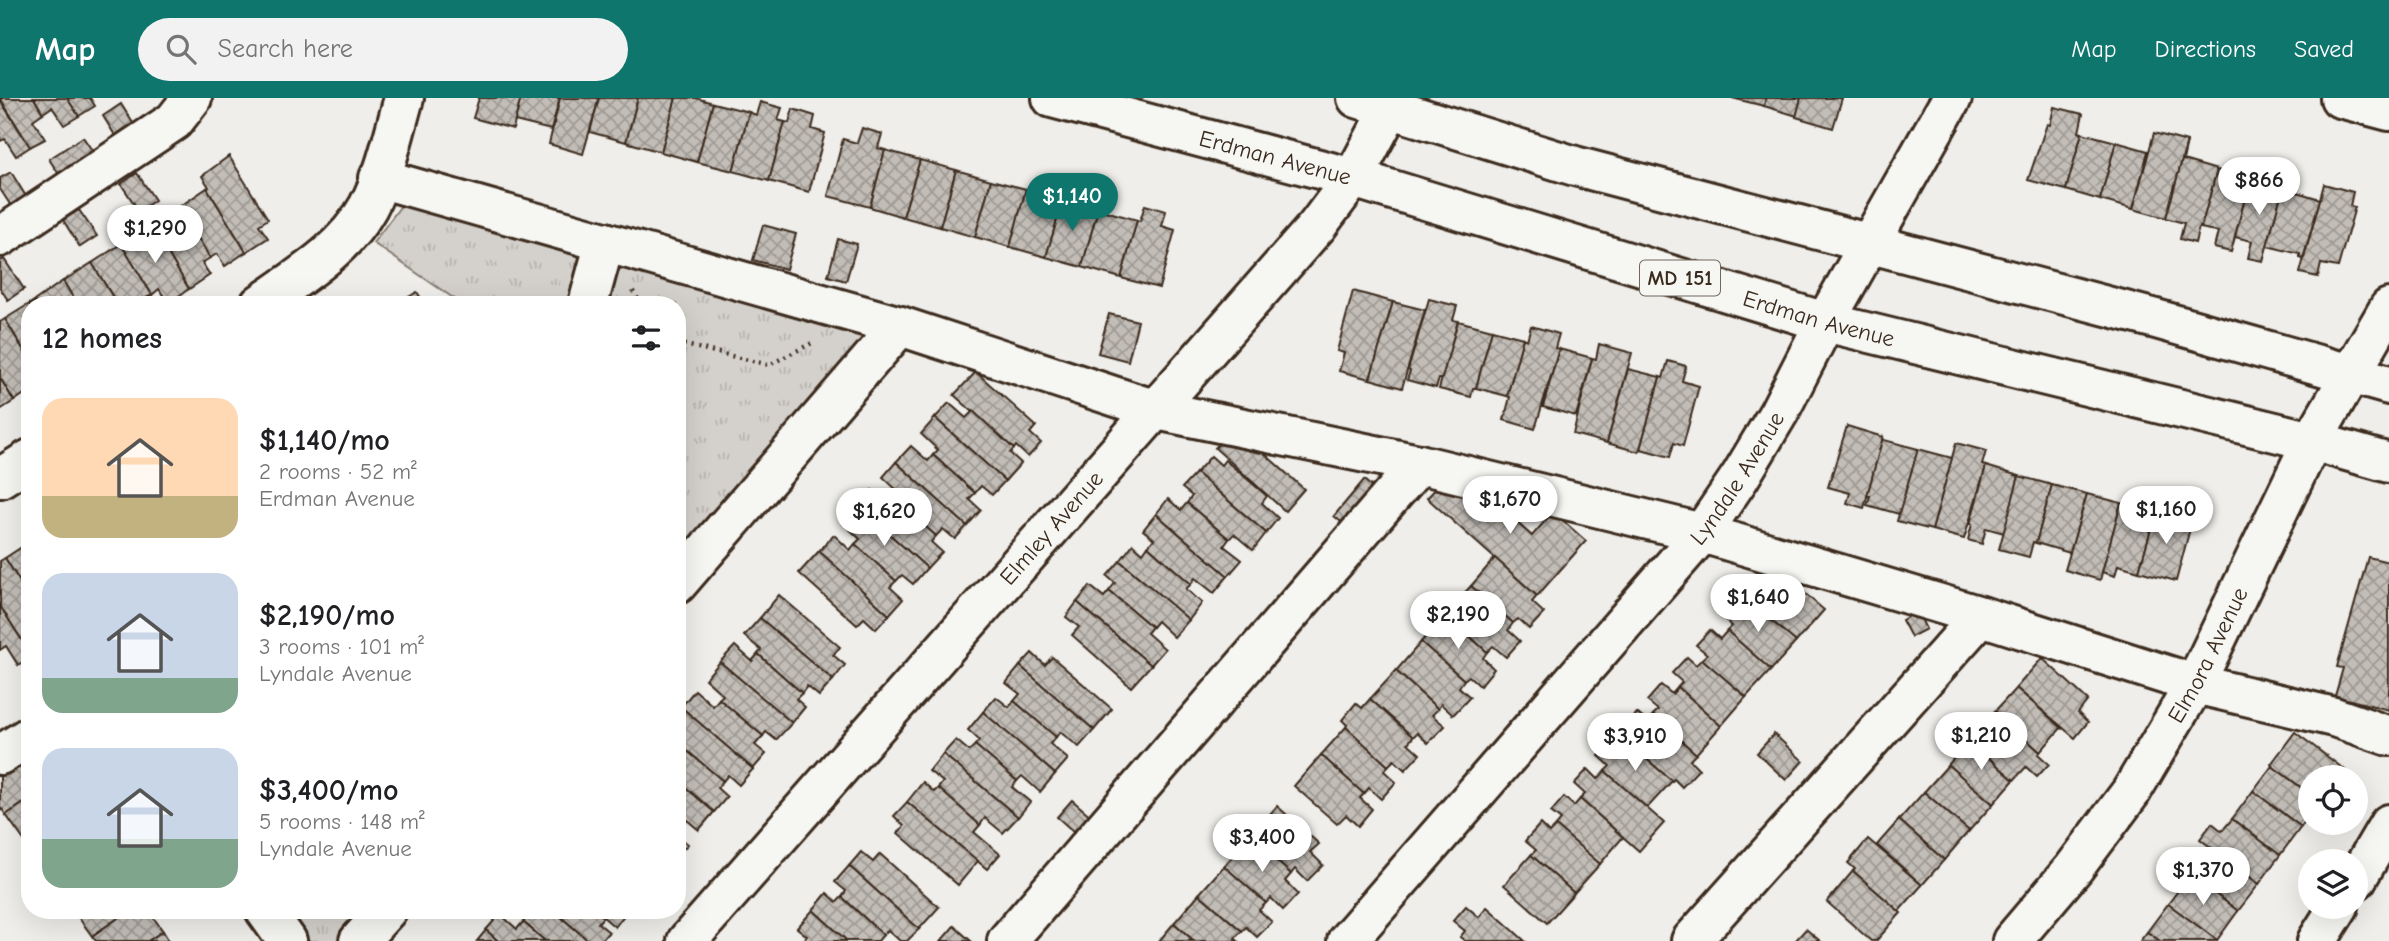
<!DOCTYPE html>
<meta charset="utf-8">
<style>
:root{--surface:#fff;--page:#f2f2f2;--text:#202124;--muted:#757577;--accent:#0f766e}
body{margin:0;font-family:"Comic Neue",sans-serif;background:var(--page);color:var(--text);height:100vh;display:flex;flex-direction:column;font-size:26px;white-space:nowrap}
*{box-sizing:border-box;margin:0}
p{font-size:23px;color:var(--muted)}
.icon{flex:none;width:38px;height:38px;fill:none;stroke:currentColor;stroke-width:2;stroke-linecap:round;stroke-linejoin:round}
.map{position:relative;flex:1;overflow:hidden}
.drawer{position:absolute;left:21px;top:198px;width:665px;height:623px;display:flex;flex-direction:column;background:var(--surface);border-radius:28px;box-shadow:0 7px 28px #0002}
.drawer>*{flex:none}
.controls{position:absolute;left:2298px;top:667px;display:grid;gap:14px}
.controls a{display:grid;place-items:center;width:70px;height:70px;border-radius:50%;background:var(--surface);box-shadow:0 7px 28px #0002;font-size:35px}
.price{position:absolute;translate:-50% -60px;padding:0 16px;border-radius:24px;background:#fff;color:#222;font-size:23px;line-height:46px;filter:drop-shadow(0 2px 4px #0008)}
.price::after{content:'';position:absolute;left:50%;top:42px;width:21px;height:16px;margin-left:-10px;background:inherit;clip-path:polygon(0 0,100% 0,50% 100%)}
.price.on{background:var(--accent);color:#fff}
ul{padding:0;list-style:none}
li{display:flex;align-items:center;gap:21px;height:175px;padding:0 21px}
li span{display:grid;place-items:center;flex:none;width:196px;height:140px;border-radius:21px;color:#555}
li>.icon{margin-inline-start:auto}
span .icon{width:84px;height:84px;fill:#fffc;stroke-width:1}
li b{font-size:30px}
h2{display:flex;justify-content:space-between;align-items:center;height:84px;padding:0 21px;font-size:30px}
header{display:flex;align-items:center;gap:42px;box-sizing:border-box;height:98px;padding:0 35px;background:var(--accent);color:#fff}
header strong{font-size:33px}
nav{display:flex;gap:38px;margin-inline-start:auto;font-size:24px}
.search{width:490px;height:63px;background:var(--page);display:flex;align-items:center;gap:18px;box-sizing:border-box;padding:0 24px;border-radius:38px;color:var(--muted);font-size:26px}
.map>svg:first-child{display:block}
.grass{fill:url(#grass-tufts);stroke:#887e75;stroke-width:2}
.building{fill:url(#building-cross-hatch);stroke:#3b2a1e;stroke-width:2}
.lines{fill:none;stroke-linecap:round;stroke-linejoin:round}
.minor-casing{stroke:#3b2a1e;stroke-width:44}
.major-casing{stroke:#3b2a1e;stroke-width:44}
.path{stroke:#3b2a1e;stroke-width:4.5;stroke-dasharray:2 5;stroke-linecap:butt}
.minor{stroke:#f6f6f2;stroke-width:38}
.major{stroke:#f6f6f2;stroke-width:38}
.labels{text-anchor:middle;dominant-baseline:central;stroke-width:6;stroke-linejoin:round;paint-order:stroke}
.shield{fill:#f6f6f2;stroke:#73675e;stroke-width:2}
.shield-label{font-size:21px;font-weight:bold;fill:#3b2a1e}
.street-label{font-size:23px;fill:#3b2a1e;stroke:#f6f6f2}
</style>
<header>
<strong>Map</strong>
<div class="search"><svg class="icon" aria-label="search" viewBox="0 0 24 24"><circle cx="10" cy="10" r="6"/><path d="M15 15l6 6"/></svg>Search here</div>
<nav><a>Map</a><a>Directions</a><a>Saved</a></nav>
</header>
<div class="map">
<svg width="2389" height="843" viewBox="0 0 2389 843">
<defs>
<pattern id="grass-tufts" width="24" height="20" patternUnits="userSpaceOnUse" patternTransform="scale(1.75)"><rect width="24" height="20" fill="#d4d1cc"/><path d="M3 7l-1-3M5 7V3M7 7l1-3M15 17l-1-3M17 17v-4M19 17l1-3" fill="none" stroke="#b7b4af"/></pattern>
<pattern id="building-cross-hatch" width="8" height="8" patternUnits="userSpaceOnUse" patternTransform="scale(1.75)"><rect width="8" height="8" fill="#c2bdb7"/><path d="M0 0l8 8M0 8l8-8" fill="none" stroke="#9f9a94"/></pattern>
</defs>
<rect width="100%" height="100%" fill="#efeeea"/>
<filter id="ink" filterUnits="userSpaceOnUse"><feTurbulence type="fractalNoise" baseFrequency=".0143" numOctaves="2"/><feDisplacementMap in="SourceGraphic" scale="14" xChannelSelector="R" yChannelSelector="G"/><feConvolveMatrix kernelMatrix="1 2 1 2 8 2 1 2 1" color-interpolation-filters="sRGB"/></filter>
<g filter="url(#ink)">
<g class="grass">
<polygon points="409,97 875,227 677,457 677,206 462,206 373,145"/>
<polygon points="283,812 372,812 345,843 304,843"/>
</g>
<g class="building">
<polygon points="0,0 34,0 43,15 33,22 45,41 30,49"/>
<polygon points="34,0 67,0 79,18 64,27 52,9 43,15"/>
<polygon points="67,0 90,0 95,8 79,18"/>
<polygon points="479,0 521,0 513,31 473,20"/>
<polygon points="521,0 560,0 551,32 515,23"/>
<polygon points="560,0 599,0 583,56 549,46"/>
<polygon points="599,0 638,0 626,44 590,34"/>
<polygon points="638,0 676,0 661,54 626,44"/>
<polygon points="676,0 696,0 713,5 697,64 661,54"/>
<polygon points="1732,0 1766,0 1764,8"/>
<polygon points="1766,0 1801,0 1797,18 1764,8"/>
<polygon points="1801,0 1842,0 1833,30 1796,19"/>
<polygon points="0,2 30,49 16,58 5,41 0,43"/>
<polygon points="760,4 782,10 778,22 785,24 769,83 733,73 749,14 756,17"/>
<polygon points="713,5 749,14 733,73 697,64"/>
<polygon points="121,6 141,38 123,50 103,18"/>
<polygon points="2054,9 2083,16 2079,34 2082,35 2066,92 2028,82 2047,26 2050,27"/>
<polygon points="793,11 815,18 812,31 825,35 809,94 769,83 785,24 789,25"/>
<polygon points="862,30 882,36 878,50 885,52 870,109 828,98 843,41 857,45"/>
<polygon points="2082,35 2116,44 2100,102 2066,92"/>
<polygon points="2154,35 2187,44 2166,120 2133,111"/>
<polygon points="83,39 100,64 66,87 49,61"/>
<polygon points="2116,44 2148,53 2133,111 2100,102"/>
<polygon points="2187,44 2183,62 2217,72 2201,130 2199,129 2195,145 2180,141 2184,125 2166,120"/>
<polygon points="885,52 920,62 903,119 870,109"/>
<polygon points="229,58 268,121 259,127 268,140 246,154 207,90 209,89 202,78"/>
<polygon points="920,62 956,72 940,129 903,119"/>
<polygon points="956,72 991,82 975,139 940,129"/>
<polygon points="2217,72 2250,81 2231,154 2214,150 2218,134 2201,130"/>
<polygon points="11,74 30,105 15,114 0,91 0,80"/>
<polygon points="137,75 155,102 139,113 121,86"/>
<polygon points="2250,81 2283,90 2263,163 2248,160 2252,143 2235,139"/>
<polygon points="991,82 1026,91 1010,149 975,139"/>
<polygon points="2324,86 2353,94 2350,108 2355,109 2338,169 2321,166 2318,179 2300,175"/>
<polygon points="207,90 246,154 225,168 217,156 210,160 179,109"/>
<polygon points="2283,90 2320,101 2303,161 2300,160 2300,156 2267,148"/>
<polygon points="1026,91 1063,102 1046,159 1010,149"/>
<polygon points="1063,102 1098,111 1082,169 1046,159"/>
<polygon points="1145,107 1166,113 1162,128 1175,132 1159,190 1121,180 1137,122 1140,123"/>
<polygon points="179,109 210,160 202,165 210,177 189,191 151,127"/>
<polygon points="1098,111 1137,122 1121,180 1082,169"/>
<polygon points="79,112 97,138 80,149 63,122"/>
<polygon points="151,127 189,191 168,205 159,191 152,197 121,146"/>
<polygon points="763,127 796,136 786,171 753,162"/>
<polygon points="838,141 857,146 846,183 828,178"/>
<polygon points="121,146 152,197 142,202 145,206 117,206 92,165"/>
<polygon points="4,161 24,191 8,202 0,190 0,163"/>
<polygon points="92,165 117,206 77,206 63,183"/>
<polygon points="63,183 77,206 36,206 34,203"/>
<polygon points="1353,193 1393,204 1370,281 1339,273 1344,255 1337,253"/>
<polygon points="417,194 425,206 397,206"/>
<polygon points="1429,201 1457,208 1453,222 1458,223 1442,281 1439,281 1436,290 1407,282 1410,273 1408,272"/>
<polygon points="34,203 36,206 30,206 30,263 5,221"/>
<polygon points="1393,204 1425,212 1402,290 1370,281"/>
<polygon points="1109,216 1138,223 1128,263 1098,255"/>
<polygon points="5,221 30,263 30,274 26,277 30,283 30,292 14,303 0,280 0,224"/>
<polygon points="1458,223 1492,232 1476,290 1473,290 1471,299 1439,291"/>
<polygon points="1531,228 1559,236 1555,250 1559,251 1535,331 1504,322 1510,299 1507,298 1523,240 1527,242"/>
<polygon points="1492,232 1523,240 1507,298 1476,290"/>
<polygon points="1599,246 1632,255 1607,345 1573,336 1592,260 1596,261"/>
<polygon points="1559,251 1592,260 1576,318 1543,309"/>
<polygon points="1668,263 1686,268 1682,283 1699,288 1683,348 1674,345 1670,359 1641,351 1639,354 1660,279 1663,280"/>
<polygon points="1628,271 1660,279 1639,354 1607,345"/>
<polygon points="976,274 1036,328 1030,335 1041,345 1028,359 1016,348 1014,351 954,297"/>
<polygon points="0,280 14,303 0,312"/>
<polygon points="949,305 966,320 973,313 1014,351 1010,355 1021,365 1005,383 935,320"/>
<polygon points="935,320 1005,383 992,397 981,388 975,395 933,357 938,352 921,336"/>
<polygon points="1847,328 1883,339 1864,410 1847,405 1850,395 1828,389"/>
<polygon points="1227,337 1246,339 1304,391 1285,413 1215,350"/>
<polygon points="1883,339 1884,342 1918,351 1899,416 1867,407 1870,398 1867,398"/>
<polygon points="1956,345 1986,353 1982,367 1986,368 1964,441 1932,432"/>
<polygon points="911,348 928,363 933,357 975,395 969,401 981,412 967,428 896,364"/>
<polygon points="1918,351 1952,360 1932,432 1897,423"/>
<polygon points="1211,358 1221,367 1225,362 1267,398 1262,405 1278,420 1266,435 1196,375"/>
<polygon points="896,364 967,428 955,441 943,431 936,438 895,401 900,395 883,379"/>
<polygon points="1986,368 2019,378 2004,435 1986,430 1982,446 1968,442 1972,426 1970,426"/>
<polygon points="1196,375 1266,435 1253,452 1234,436 1229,441 1187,405 1192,398 1182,390"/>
<polygon points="2019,378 2052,387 2036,445 2033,444 2029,459 1999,451"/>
<polygon points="1364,382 1385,400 1355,436 1334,418"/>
<polygon points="1442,384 1487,398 1532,438 1553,414 1586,443 1537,498 1427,400"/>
<polygon points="2052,387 2087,396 2070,455 2036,445"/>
<polygon points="872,392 889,407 895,401 936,438 931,444 942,454 927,470 858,408"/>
<polygon points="2087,396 2121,405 2100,482 2065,472"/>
<polygon points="1168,401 1181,412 1187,405 1229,441 1224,448 1242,462 1228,478 1156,416"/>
<polygon points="2121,405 2156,414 2139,473 2118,467 2115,478 2102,474"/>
<polygon points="858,408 927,470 913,486 902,477 896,483 855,446 860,441 843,425"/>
<polygon points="2156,414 2192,423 2176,483 2139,473"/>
<polygon points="1156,416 1228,478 1214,495 1195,480 1191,486 1148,448 1154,441 1143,432"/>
<polygon points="834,437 850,452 855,446 896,483 890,489 903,501 889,517 819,453"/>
<polygon points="28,445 30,448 30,500 5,460"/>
<polygon points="1133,446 1143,455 1148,448 1191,486 1186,491 1202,505 1189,522 1120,463"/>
<polygon points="819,453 889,517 876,531 864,520 857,527 799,475"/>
<polygon points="2368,459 2389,464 2389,612 2335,598 2343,570 2337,569"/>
<polygon points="5,460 30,500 30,555 0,508 0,463"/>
<polygon points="1495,460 1537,498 1532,504 1544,515 1529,531 1518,521 1513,525 1471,488"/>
<polygon points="1120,463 1189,522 1174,539 1157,523 1152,529 1109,493 1115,485 1107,478"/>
<polygon points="1780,474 1824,512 1796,544 1751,505 1756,500 1744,490 1757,476 1769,486"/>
<polygon points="1090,488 1104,499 1109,493 1152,529 1147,535 1165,551 1151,567 1077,504"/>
<polygon points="1471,488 1513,525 1508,532 1520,543 1506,559 1493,548 1487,554 1445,516"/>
<polygon points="779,497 840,549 833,557 845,567 833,582 760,520"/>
<polygon points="1077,504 1151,567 1131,589 1072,537 1079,529 1066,519"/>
<polygon points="1734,504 1744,512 1751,505 1796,544 1771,572 1727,533 1732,528 1721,518"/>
<polygon points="0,508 30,555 30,559 18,567 6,548 0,552"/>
<polygon points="1917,513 1926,531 1911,539 1902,522"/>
<polygon points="1445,516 1487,554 1483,560 1494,571 1480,588 1469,578 1464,582 1421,544"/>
<polygon points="760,520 833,582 819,598 807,588 802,595 758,556 761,552 744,538"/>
<polygon points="1710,532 1720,541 1727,533 1771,572 1746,599 1702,561 1707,556 1696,547"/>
<polygon points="1421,544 1464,582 1459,589 1470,599 1453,617 1441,606 1438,611 1396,573"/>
<polygon points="735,548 752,563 758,556 802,595 796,601 805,609 792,625 720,564"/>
<polygon points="1032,555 1045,567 1052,559 1112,611 1094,632 1020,568"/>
<polygon points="1687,559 1696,567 1702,561 1746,599 1721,628 1678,589 1682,584 1672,575"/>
<polygon points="2042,560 2088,602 2078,615 2088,624 2075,640 2016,590"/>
<polygon points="720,564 792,625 776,642 766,634 763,638 719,601 723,597 705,581"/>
<polygon points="1020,568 1094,632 1079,649 1060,634 1056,639 1014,603 1020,596 1006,585"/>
<polygon points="1396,573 1438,611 1432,617 1445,628 1428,645 1417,635 1413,639 1370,601"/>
<polygon points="1661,587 1672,596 1678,589 1721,628 1696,656 1653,617 1658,612 1647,603"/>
<polygon points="2016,590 2063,631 2061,630 2040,654 1995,613"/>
<polygon points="695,592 713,608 719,601 763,638 755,647 766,656 753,671 681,609"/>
<polygon points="996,599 1009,609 1014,603 1056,639 1050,646 1068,661 1055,676 983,614"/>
<polygon points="1370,601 1413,639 1408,645 1420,656 1405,672 1394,662 1388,668 1346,629 1347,627 1342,622 1356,605 1362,610"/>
<polygon points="681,609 753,671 739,687 728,677 723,683 679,646 683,641 677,636 677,614"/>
<polygon points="1995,613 2040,654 2038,656 2049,666 2037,679 2026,669 2014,682 1969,643"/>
<polygon points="983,614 1055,676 1040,694 1022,678 1017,683 975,647 979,642 968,632"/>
<polygon points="1637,615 1647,624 1653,617 1696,656 1690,662 1699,671 1682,689 1674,681 1672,683 1629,646 1634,640 1623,631"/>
<polygon points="1346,629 1388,668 1384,673 1396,684 1381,701 1369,690 1364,696 1321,657"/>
<polygon points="2295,634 2345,672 2353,679 2310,679 2310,696 2272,668 2271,666"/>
<polygon points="1774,636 1803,663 1786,682 1757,655"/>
<polygon points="956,642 969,653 975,647 1017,683 1012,689 1030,704 1018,719 943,656"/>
<polygon points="1613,642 1624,652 1629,646 1672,683 1647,710 1605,673 1610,668 1599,658"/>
<polygon points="1969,643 2014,682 1993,706 1948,667"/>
<polygon points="679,646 723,683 717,690 727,699 714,714 677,682 677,648"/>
<polygon points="30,653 30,701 6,717 2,711 0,713 0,673"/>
<polygon points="943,656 1018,719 1003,735 985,720 980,727 938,690 943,684 929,673"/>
<polygon points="1321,657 1364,696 1360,700 1372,711 1358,728 1346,717 1337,726 1294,688"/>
<polygon points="1948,667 1993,706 1969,733 1924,694"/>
<polygon points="2272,668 2310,696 2310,718 2301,729 2253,693"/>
<polygon points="1588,671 1598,681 1605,673 1664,725 1639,753 1580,701 1585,696 1574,686"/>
<polygon points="677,682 714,714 699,732 687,722 683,728 677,723"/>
<polygon points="923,684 934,694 938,690 980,727 974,734 1000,756 987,771 907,704"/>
<polygon points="2253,693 2301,729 2280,757 2232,721"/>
<polygon points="1924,694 1969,733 1944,762 1899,722"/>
<polygon points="1564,699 1574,708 1580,701 1623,739 1600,766 1556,728 1561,722 1551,714"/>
<polygon points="30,701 30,746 28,748 6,717"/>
<polygon points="1072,702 1099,725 1083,742 1057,719"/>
<polygon points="907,704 978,763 958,787 898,735 904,728 894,718"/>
<polygon points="1277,708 1319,746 1310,754 1323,767 1307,783 1295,771 1291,776 1250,739"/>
<polygon points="2232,721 2280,757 2259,786 2200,741 2212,725 2222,733"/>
<polygon points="1899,722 1944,762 1922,787 1877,747"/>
<polygon points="1540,726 1549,735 1556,728 1600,766 1574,795 1531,757 1536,752 1525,743"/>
<polygon points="677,737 688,746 677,757"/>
<polygon points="1250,739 1291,776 1285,783 1298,796 1283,812 1271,800 1266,805 1224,768"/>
<polygon points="1868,741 1922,787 1899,813 1853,773 1855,771 1848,765"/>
<polygon points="2211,750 2259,786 2238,813 2190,777"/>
<polygon points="861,754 873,764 880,756 939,809 919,831 849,768"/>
<polygon points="30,756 30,771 23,761"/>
<polygon points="1531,757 1574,795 1547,825 1504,787"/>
<polygon points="849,768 919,831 907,843 900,843 888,832 883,837 842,799 846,793 835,784"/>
<polygon points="1224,768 1266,805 1259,812 1272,824 1257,839 1246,829 1242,833 1199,796"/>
<polygon points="1853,773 1901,815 1876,843 1871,843 1827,804"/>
<polygon points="2190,777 2238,813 2217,842 2168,806"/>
<polygon points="827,795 837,804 842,799 883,837 878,843 847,843 813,812"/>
<polygon points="1199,796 1242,833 1235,840 1238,843 1194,843 1174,825"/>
<polygon points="2168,806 2217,842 2216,843 2160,843 2147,834"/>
<polygon points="1466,808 1479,819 1487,809 1525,843 1465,843 1460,839 1465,833 1453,823"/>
<polygon points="73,812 130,812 92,838"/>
<polygon points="130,812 148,812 163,833 148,843 96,843 92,838"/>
<polygon points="517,812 553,812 589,843 545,843 523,824 527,820"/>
<polygon points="553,812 595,812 603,819 598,825 609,834 601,843 589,843"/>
<polygon points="595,812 628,812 615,829"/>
<polygon points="813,812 847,843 803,843 807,838 797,830"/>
<polygon points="500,816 517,831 523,824 545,843 498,843 486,832"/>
<polygon points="1174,825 1194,843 1159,843"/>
<polygon points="954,828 971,843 941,843"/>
<polygon points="1806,831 1820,843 1795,843"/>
<polygon points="486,832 498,843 477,843"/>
<polygon points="163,833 169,843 148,843"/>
<polygon points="2147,834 2160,843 2140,843"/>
</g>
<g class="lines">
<g class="minor-casing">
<g id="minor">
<polyline points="2340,0 2389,13"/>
<polyline points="379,80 900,228 1156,312 1419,366 1702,435 1981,518 2195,586 2334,619 2389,638"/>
<polyline points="0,139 174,23 192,0"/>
<path d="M260,206c39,-27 84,-54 108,-97 17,-32 26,-74 36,-109"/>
<polyline points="588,206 605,144"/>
<polyline points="0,380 30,361"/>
<polyline points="677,486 900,228"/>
<polyline points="0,657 30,638"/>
<polyline points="2356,782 2389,726"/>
<polyline points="265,812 287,843"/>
<polyline points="359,843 387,812"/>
<path id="s1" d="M687,843l630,-715 36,-48 43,-80"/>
<polyline points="1007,843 1419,366"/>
<path id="s2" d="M1347,843l355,-408 38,-56 39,-65 46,-90 127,-224"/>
<polyline points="1691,843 1981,518"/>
<path id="s3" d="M2012,843l62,-73 57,-76 64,-108 117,-243 77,-133"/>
<polyline points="2317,843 2339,808"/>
</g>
</g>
<g class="major-casing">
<g id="major">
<path id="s4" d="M1052,0l301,80 472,144 487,119 77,22"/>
<polyline points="1357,0 1575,68 2156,221 2389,287"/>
</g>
</g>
<g class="path">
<polyline points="633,193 641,206"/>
<polyline points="677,245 769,267 812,245"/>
</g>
<use href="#minor" class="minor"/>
<use href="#major" class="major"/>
</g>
</g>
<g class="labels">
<rect class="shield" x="1640" y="162.5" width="80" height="35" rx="5"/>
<g class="shield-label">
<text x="1680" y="180">MD 151</text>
</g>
<g class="street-label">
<text stroke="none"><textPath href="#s4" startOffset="231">Erdman Avenue</textPath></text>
<text stroke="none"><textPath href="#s4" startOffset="798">Erdman Avenue</textPath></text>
<text stroke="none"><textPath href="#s2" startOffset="606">Lyndale Avenue</textPath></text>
<text stroke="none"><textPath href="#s1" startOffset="551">Elmley Avenue</textPath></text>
<text stroke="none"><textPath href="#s3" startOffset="348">Elmora Avenue</textPath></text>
</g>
</g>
</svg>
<div class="controls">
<a><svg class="icon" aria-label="locate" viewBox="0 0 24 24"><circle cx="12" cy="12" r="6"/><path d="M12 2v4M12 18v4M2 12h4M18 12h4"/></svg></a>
<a><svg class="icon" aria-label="layers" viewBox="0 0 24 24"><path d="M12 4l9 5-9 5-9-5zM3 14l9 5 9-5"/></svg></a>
</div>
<b class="price" style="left:2259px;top:119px">$866</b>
<b class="price on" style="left:1072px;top:135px">$1,140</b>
<b class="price" style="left:155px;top:167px">$1,290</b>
<b class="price" style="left:1510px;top:438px">$1,670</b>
<b class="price" style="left:2166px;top:448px">$1,160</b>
<b class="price" style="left:884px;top:450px">$1,620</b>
<b class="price" style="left:1758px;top:536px">$1,640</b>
<b class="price" style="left:1458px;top:553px">$2,190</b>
<b class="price" style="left:1981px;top:674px">$1,210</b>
<b class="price" style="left:1635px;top:675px">$3,910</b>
<b class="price" style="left:1262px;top:776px">$3,400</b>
<b class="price" style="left:2203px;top:809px">$1,370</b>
<section class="drawer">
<h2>12 homes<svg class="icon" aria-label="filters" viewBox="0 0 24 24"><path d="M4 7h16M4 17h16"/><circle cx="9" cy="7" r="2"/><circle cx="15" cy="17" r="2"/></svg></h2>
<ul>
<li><span style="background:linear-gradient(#ffd9b3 70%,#c2b280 0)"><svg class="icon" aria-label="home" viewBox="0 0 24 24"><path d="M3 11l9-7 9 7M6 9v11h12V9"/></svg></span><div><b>$1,140/mo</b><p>2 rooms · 52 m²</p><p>Erdman Avenue</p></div></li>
<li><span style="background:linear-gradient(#c9d6e8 75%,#7fa58c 0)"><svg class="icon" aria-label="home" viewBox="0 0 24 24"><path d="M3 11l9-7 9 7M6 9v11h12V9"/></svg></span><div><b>$2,190/mo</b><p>3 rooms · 101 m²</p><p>Lyndale Avenue</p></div></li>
<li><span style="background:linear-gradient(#c9d6e8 65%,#7fa58c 0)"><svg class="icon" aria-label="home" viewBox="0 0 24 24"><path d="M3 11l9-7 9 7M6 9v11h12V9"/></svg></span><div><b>$3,400/mo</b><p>5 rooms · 148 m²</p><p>Lyndale Avenue</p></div></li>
</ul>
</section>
</div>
